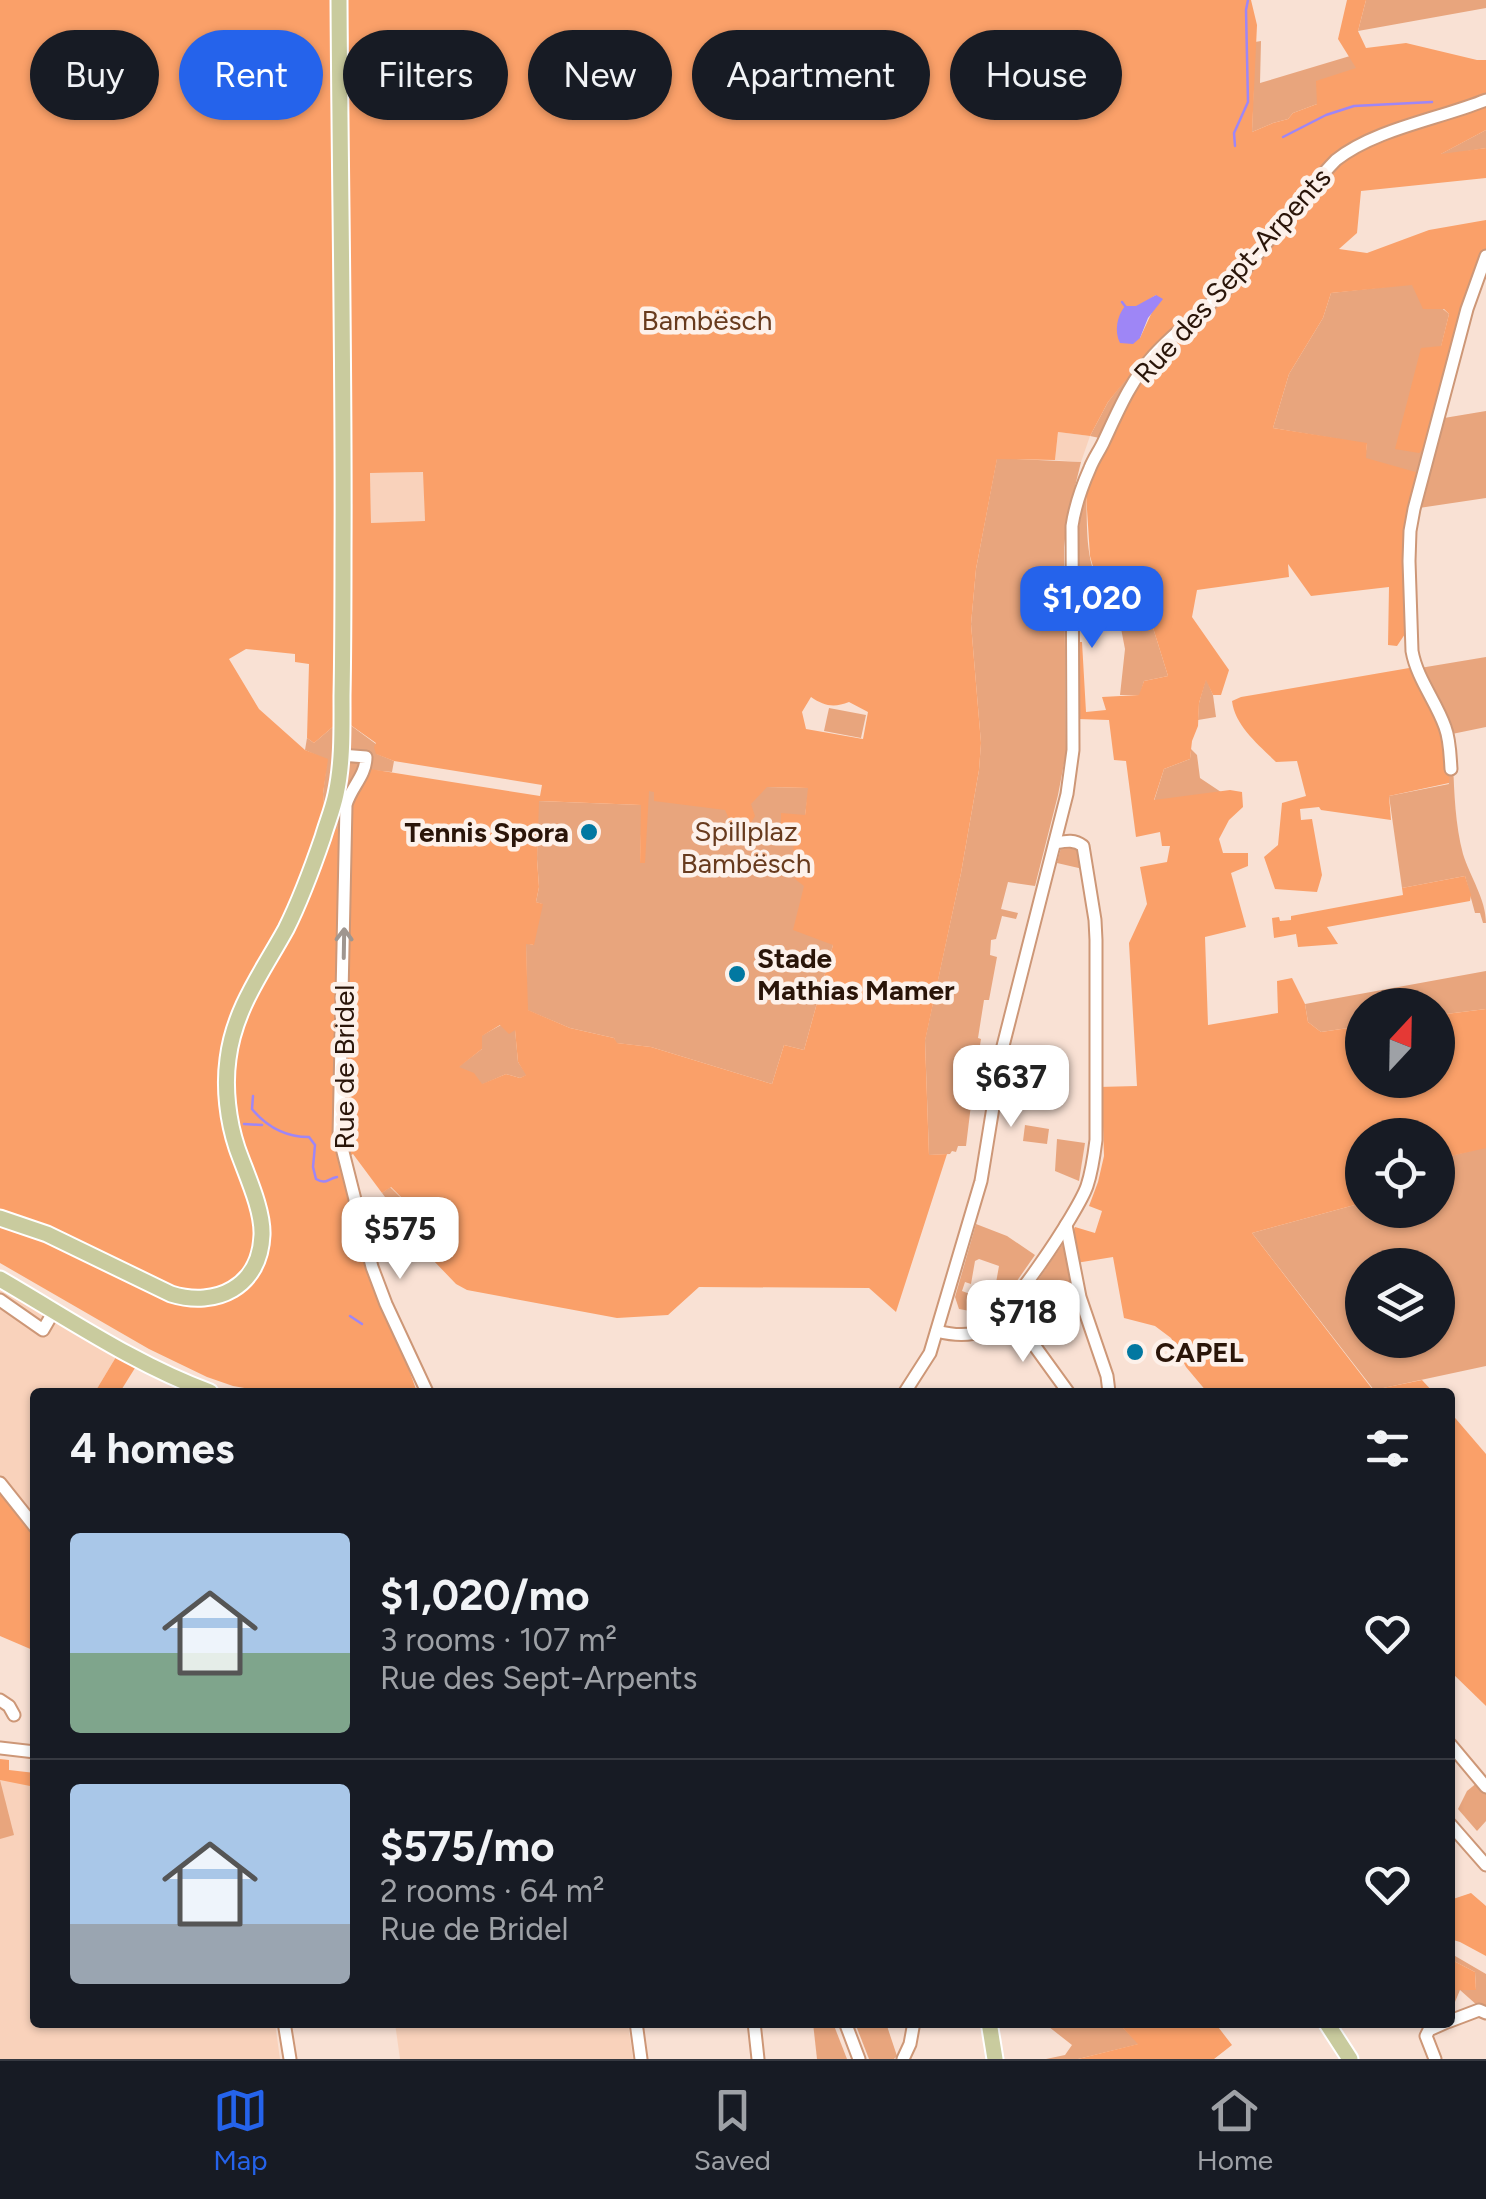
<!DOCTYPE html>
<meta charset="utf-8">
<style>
:root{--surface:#171b24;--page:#242831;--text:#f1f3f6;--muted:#9ea1a6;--line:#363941;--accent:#2563eb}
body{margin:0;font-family:Figtree,sans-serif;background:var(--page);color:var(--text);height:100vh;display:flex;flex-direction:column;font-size:38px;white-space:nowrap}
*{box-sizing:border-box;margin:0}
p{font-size:32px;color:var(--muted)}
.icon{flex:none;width:55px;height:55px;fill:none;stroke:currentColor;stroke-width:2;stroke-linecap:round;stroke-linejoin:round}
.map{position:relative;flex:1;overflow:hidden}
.sheet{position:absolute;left:30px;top:1388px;width:1425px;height:640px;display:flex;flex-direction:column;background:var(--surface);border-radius:10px;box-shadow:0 2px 8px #0004}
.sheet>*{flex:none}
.hud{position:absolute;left:30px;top:30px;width:1428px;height:90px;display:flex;gap:20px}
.needle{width:65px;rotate:22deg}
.buttons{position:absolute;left:1345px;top:988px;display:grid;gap:20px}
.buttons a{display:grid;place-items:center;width:110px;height:110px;border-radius:50%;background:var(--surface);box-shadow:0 2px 8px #0004;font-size:50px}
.price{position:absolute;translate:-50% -85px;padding:0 22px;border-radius:20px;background:#fff;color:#222;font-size:32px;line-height:65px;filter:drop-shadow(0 2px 5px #0008)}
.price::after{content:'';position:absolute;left:50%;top:60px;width:30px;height:22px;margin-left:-15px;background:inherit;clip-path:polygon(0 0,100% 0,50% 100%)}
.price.current{background:var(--accent);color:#fff}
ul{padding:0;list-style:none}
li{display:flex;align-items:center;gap:30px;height:250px;padding:0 40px}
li+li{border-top:2px solid var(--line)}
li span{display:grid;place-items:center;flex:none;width:280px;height:200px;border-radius:10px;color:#555}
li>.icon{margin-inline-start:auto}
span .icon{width:120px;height:120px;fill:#fffc;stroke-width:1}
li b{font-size:42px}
h2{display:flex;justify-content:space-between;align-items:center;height:120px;padding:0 40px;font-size:42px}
.tag{padding:0 35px;border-radius:45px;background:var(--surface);box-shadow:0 2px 8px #0004;font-size:35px;line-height:90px}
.tag.current{background:var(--accent);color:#fff}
.menu{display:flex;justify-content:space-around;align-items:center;height:140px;border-top:2px solid var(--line);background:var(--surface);font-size:28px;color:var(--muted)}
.menu a{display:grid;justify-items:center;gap:5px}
.menu .current{color:var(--accent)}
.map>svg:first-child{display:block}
.built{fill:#f9d2bb}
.green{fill:#e8a57d;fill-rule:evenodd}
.forest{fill:#faa069;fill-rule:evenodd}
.water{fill:#9e86f6}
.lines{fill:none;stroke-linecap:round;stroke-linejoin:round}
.stream{stroke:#9e86f6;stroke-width:2.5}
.minor-casing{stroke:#cd9777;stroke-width:15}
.major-casing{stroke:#fff;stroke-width:19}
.minor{stroke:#fff;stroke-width:11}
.major{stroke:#c9cb9e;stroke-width:15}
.oneway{stroke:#9f9690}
.poi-dot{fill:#0278a1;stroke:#fdf1ea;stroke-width:4}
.labels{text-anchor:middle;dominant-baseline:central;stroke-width:9;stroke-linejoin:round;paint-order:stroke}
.street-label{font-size:28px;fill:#2a1509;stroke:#fdf1ea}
.park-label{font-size:28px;fill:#683b1e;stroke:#fdf1ea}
.poi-label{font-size:28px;font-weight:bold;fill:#2a1509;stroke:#fdf1ea;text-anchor:start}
</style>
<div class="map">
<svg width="1486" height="2059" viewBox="0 0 1486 2059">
<rect width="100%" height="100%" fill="#f9e1d4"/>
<g class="built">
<polygon points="1058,432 1090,436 1081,462 1055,460"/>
<polygon points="424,472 425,522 371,523 370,473"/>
<polygon points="0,1290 116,1357 95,1392 35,1392 35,1522 0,1492"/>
<polygon points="0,1772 35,1776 35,2022 275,2023 280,2059 0,2059"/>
<polygon points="395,2023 628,2023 633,2059 400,2059"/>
</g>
<g class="green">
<polygon points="1366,0 1486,0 1486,8 1358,31"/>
<polygon points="1261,41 1260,83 1350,56 1357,68 1317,104 1293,113 1288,119 1273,123 1252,132 1255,42"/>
<polygon points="1486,130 1486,148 1437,156"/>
<path d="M1412,284l37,30 -8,33 3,71 42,-7v87l-67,10 -5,23 2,119 4,18 66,-11v70l-34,7c2,40 1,82 11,120 7,23 23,45 23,69h-3l-3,-10h-5l-10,-37 -63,12 -13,-92 60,-12 -34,-117 -9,-105 -41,-104 2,-14 -94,-16 16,-54 34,-56 8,-25z"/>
<polygon points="1153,356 1109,440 1090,436 1108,402 1125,380 1129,381 1142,359"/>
<polygon points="997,458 1081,462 1068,515 1064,547 1066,753 1058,795 1035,886 1008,882 1001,909 1018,913 1016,919 1002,916 996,939 991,940 990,955 997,957 989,1000 984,1000 978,1038 981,1039 978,1058 974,1058 972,1071 975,1072 966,1146 958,1146 956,1152 952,1151 950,1154 929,1155 925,1040 961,873 979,770 981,743 971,624 976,569"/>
<path d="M1086,494c2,30 -3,78 22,98l-14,20 8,10 -12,2 4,17 -4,1 -13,-17 1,-69 -3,-2 7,-47z"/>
<polygon points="1123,610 1150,618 1168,676 1144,681 1140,695 1120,695 1125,649 1119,618"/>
<polygon points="1206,678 1213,695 1216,717 1198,720 1199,703"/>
<polygon points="829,708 866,715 861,738 824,731"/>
<polygon points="342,719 376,744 377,754 394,761 392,772 370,770 355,795 346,829 325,830 323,794 327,760 305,750 307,738 314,743"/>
<polygon points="1191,749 1197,755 1200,778 1221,792 1154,801 1164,769 1190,759"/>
<polygon points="767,787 809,788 805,815 833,945 804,1050 784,1045 772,1084 651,1047 616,1043 614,1038 570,1028 527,1010 526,943 533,945 542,904 536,902 539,887 537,859 538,801 642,805 640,863 644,863 648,791"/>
<polygon points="1074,846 1081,854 1083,869 1057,863 1061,848"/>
<polygon points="1486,971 1486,1009 1438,1015 1438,1005 1362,1005 1362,1026 1321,1032 1308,1022 1305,1004"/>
<polygon points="501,1025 515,1029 518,1062 527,1075 520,1078 506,1074 481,1085 458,1067 482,1049 481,1036"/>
<polygon points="1025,1125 1049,1129 1047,1144 1023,1141"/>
<polygon points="1057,1139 1085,1143 1079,1181 1055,1171"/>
<path d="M1486,1147v219l-112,24 -122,-157 110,-30v7h76v-51zM1362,1265h76v75h-76z"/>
<polygon points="390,1187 443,1239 432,1259 382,1193"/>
<polygon points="976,1224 1007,1236 1035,1255 1003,1301 994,1294 999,1266 979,1259 975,1261 971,1284 965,1282 962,1291 970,1294 967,1302 972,1304 970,1311 959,1309 955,1297"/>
<polygon points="1062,1245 1068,1247 1070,1276 1078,1302 1062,1305 1066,1322 1036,1334 1018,1309"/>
<polygon points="0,1780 14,1835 0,1839"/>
<polygon points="1478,1782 1486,1791 1486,1821 1477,1831 1458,1809 1467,1791"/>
<polygon points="1450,1953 1486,1974 1486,2009 1478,2006 1460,1990 1455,2002 1450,2005 1450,1990 1476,1989 1475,1972 1450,1959"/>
<polygon points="813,2023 833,2023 847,2059 817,2059"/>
<polygon points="855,2023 886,2023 897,2056 894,2059 869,2059"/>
<polygon points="1044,2023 1118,2023 1139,2044 1078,2059 1046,2059 1065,2055 1072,2045"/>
</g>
<g class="forest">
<path d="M0,0h1251l6,25 -5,107 21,-9 15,-4 5,-6 24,-9 -1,-23 40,-13 -18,-29 9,-39h19l-8,31 8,17 40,-5 71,17h9v70l-45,24 45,-6v30l-125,13 -4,42 -18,16 28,4 62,-23 57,-10v59l-11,3 -49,165 -7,6 -24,-4 26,-101 20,-2 8,-32 -5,-5h-21l-11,-24 -81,8 -8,25 -34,56 -16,54 94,15 -1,15 53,15 -10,155 -12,18 -9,-1 1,-58 -78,9 -23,-32 1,13 -92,13 -5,27 37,53 -8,25h-8l-7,-15 -7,23 -1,23 -6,15 -2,18 -26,10 -10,31 76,-10 12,2 1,15 -14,13 -10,19 4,14h25v13l-17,7 15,54 -41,10 3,88 70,-12 -1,-32 15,-3 13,26 3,18 13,10 41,-6v54h76v-65l48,-6v139l-48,11v-24h-76v68l-110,30 121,157 49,-10 11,12h-226l-21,-25 -15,-29 -16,-12 -31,-8 -11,-61 -37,6 -3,-32 2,-4 20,6 7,-22 -13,-5 9,-24 6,-26 -1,-30 -4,-1 -1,-38 39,-1 -8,-143 18,-39 -7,-37 27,-5 3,-16h-8l-2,-14 -24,5 -10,-76 -12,-1 -5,-40 -32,-1 -1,-77h6l4,70 20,-2 -4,-13 37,-2 5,-14 24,-5 -18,-58 -26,-8 -5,8 -17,4 -8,-10 14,-20 -10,-8 -8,-28 -4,-62 10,-28 55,-109 -9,2 -13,23 -4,-1 -17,21 -18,34 -32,-4 -3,28 -58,-1 -21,110 -5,55 10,119 -2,27 -18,103 -36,168 4,114 18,-1 -51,158 -27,-24 -170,-1 -31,28 -51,3 -150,-28 -11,-6 -24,-25 11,-20 -52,-52 -9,6 -29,-39 -10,6 29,107 45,125h-149l-35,-6 -26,-9 -58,-28 -149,-86zM1156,295l-4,17 -12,26 -23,-11 3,-9zM423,472l2,49 -54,2 -1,-50zM246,649l49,5v8l14,2 -2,74 7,5 28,-24 34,24 -2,4 2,7 18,7 148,24 -2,11 -170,-27 -15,26 -9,34h-20l-3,-35 5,-35 -23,-9 -46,-41 -30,-50zM811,697c13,9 23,11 38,5l19,10 -5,27 -57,-10 -4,-17zM767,787l41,1 -3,27 -24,-2v16l12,8 2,42 9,7 -11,44 40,15 -29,105 -20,-5 -12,39 -121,-37 -34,-4 -3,-5 -44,-10 -42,-18 -2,-66 8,1 9,-41 -7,-2 3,-15 -2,-28 2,-58 102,4 -1,58h5l4,-72 5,1v9l71,9 6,13 17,5 7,-12 -4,-12zM500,1025l9,9 6,-4 3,32 8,13 -6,3 -14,-4 -24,10 -8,-11 -15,-6 23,-18v-13z"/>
<path d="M1415,667c20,39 40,70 34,116l-60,13 2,24 -70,-10 -2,-3 -19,2 1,11 11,-1 10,56 -5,17 -42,-3 -11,-32 14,-12 4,-42 24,-7 -9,-35 -21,1c-17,-17 -41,-36 -44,-61l9,-4z"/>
<polygon points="1465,876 1471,895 1470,901 1327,927 1338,944 1298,947 1296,934 1274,938 1272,918 1279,917 1280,921 1291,920 1291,916 1403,895 1402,888"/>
<polygon points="116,1357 135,1368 120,1392 95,1392"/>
<polygon points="1450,1412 1486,1454 1486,1706 1450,1671"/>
<polygon points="0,1492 35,1522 35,1651 0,1636"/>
<polygon points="0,1759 9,1760 9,1770 35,1773 35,1787 0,1780"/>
<polygon points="1471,1893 1486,1906 1486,1956 1460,1942 1450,1939 1450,1900"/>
<polygon points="1450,1959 1475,1972 1476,1990 1450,1990"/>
<polygon points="1118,2023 1215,2023 1232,2045 1214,2059 1078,2059 1138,2044"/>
</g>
<path class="water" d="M1156,295l7,4 -15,19 -8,20 -7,6 -13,-1c-6,-12 -3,-27 5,-37h11z"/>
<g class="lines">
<g class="stream">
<polyline points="1283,137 1326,115 1354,106 1432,102"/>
<polyline points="1235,146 1234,133 1248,102 1246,10 1248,0"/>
<polyline points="1122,302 1125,306"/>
<path d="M253,1096l-1,13c15,18 33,28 57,28l6,8 -2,22 3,12c10,6 11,0 21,-2"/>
<polyline points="244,1124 262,1125"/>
<polyline points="350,1316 362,1324"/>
</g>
<g class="minor-casing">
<g id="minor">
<path d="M341,755l25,2c0,19 -15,30 -20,48l-7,331 33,131 14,37 41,88"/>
<path d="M1451,769c-1,-14 -1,-29 -6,-42 -9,-26 -28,-48 -33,-76l-3,-90 1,-30 4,-22 53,-200 19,-53"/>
<polyline points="1066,1225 1080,1297 1107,1376 1109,1392"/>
<polyline points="0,1300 43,1330 54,1311"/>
<polyline points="1004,1313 1026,1334 1068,1392"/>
<path d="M937,1331c15,4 32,6 46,-1 23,-10 95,-118 104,-144 5,-15 7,-30 9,-46v-200l-1,-20 -12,-74c-9,-7 -17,-5 -28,-3"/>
<path d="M905,1392l25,-39 51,-172 22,-135 64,-252 6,-44 -1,-224c3,-20 10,-40 18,-58 4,-10 10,-18 14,-27 14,-30 27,-61 50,-86 27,-30 62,-52 89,-83 31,-37 59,-77 93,-112 39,-31 103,-41 150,-60"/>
<polyline points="0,1483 35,1527"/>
<polyline points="0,1700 9,1706 14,1715"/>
<polyline points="1450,1744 1486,1787"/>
<polyline points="0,1748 35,1752"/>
<polyline points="1450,1824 1486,1865"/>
<polyline points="1450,2021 1479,2010 1486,2013"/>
<polyline points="284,2022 290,2059"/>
<polyline points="636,2022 641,2059"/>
<polyline points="754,2022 758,2059"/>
<polyline points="845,2022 859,2059"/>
<polyline points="903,2059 910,2044 914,2022"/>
<polyline points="1435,2059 1426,2036 1429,2030 1447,2022"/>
</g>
</g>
<g class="major-casing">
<g id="major">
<path d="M0,1218l47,16 124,60c45,14 89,-7 91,-59 1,-26 -16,-61 -25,-87 -9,-27 -13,-60 -9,-89 6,-50 35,-88 58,-130 15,-30 26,-60 37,-92 4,-14 10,-28 13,-43 7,-32 6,-66 6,-98 1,-48 1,-96 1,-144 1,-184 -3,-368 -4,-552"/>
<path d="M0,1279c69,40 136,86 210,113"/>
<polyline points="989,2022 995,2059"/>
<polyline points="1326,2022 1350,2059"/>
</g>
</g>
<use href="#minor" class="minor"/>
<use href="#major" class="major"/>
</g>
<defs><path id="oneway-shaft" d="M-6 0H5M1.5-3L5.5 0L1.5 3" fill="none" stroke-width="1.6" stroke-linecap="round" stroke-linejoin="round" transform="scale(2.5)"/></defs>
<use class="oneway" href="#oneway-shaft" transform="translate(344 943) rotate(-89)"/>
<g class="poi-dot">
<circle cx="589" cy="832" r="10"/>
<circle cx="737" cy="974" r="10"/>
<circle cx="1135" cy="1352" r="10"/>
</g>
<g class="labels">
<g class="street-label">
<text transform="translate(1232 275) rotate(-48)">Rue des Sept-Arpents</text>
<text transform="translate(344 1067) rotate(-90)">Rue de Bridel</text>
</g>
<g class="park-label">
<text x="707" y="320">Bambësch</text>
<text x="746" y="831">Spillplaz<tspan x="746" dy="32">Bambësch</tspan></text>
</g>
<g class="poi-label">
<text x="569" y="832" text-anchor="end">Tennis Spora</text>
<text x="757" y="958">Stade<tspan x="757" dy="32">Mathias Mamer</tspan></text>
<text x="1155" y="1352">CAPEL</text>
</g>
</g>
</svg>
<div class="buttons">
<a><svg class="needle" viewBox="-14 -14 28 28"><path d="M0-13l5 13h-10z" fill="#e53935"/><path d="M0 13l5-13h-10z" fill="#9ea1a6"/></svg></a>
<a><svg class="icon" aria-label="locate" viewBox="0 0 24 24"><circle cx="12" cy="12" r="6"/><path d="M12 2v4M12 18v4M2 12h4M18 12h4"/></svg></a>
<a><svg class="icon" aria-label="layers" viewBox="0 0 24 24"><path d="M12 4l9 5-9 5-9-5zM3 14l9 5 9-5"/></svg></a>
</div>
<b class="price current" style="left:1092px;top:651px">$1,020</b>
<b class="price" style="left:1011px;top:1130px">$637</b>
<b class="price" style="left:400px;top:1282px">$575</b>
<b class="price" style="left:1023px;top:1365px">$718</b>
<div class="hud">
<a class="tag">Buy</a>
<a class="tag current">Rent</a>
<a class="tag">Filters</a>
<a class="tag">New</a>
<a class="tag">Apartment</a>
<a class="tag">House</a>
</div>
<section class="sheet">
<h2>4 homes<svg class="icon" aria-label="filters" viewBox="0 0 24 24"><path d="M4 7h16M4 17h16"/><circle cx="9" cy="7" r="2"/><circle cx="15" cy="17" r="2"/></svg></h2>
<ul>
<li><span style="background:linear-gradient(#a9c7e8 60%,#7fa58c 0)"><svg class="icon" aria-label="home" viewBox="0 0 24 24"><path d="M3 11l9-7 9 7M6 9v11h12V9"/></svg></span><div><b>$1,020/mo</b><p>3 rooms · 107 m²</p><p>Rue des Sept-Arpents</p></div><svg class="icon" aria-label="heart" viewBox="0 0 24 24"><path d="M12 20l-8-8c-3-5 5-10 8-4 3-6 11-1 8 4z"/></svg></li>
<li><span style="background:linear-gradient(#a9c7e8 70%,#9aa5b1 0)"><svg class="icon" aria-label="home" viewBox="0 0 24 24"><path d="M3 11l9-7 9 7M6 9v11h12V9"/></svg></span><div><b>$575/mo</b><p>2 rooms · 64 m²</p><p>Rue de Bridel</p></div><svg class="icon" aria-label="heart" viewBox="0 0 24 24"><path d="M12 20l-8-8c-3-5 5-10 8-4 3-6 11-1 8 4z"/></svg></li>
</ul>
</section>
</div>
<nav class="menu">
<a class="current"><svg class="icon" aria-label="map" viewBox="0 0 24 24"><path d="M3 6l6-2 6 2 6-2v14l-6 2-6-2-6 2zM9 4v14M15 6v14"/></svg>Map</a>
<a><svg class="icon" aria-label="saved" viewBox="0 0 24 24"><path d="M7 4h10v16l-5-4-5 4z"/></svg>Saved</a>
<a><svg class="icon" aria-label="home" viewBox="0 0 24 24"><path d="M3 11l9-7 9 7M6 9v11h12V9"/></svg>Home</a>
</nav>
